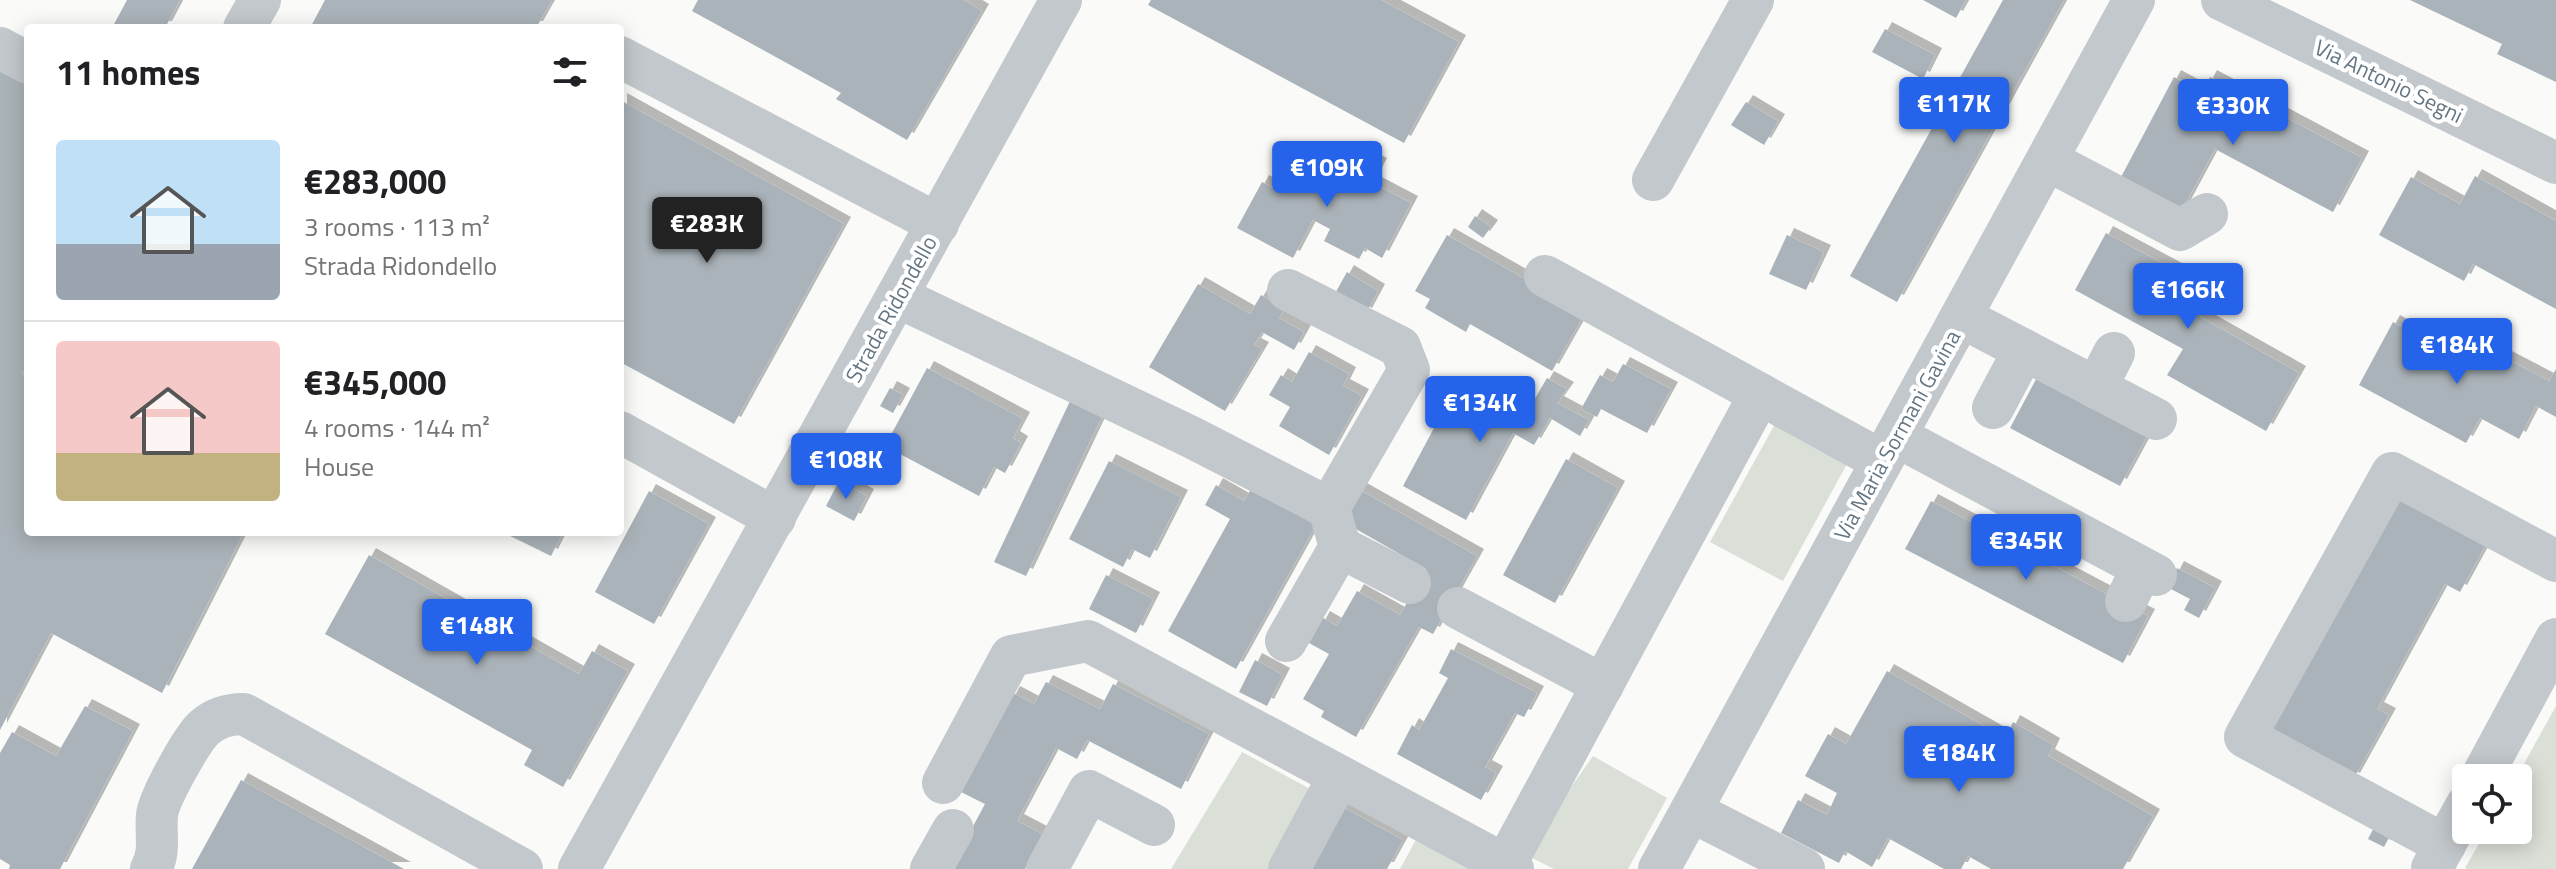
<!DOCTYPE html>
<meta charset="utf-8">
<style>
:root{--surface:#fff;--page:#f6f6f6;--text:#202124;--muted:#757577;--line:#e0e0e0;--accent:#2563eb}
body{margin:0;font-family:"Titillium Web",sans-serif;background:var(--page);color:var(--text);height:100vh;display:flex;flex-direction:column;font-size:30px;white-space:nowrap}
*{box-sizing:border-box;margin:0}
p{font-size:26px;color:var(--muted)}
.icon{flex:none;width:44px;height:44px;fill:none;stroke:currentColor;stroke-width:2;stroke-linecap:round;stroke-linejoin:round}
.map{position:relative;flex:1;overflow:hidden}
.sheet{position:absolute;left:24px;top:24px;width:600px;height:512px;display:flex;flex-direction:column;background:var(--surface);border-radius:8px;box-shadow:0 4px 20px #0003}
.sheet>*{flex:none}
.buttons{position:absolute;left:2452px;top:764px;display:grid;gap:16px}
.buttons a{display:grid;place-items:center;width:80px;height:80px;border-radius:8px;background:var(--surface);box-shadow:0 4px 20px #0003;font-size:40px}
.price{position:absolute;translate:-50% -68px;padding:0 18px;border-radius:8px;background:var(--accent);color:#fff;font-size:26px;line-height:52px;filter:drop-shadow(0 2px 4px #0008)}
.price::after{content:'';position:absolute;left:50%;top:48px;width:24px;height:18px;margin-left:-12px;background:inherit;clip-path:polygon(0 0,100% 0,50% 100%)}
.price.selected{background:#222;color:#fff}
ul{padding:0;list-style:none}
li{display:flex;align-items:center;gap:24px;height:200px;padding:0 32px}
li+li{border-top:2px solid var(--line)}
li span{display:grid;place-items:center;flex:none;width:224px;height:160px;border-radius:8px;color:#555}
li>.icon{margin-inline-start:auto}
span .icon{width:96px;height:96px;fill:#fffc;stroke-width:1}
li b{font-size:34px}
h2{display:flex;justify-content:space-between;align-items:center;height:96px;padding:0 32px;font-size:34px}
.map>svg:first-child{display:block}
.green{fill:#dadfd7}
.building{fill:#aab3b9;filter:url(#shadow)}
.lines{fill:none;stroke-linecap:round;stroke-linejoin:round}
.minor{stroke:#c3c8cc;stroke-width:42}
.labels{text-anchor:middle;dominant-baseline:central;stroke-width:8;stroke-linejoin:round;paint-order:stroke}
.street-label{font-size:22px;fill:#657683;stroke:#fff}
</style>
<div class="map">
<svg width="2556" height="869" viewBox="0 0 2556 869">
<defs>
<filter id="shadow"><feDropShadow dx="7" dy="-7" stdDeviation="0" flood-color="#0004"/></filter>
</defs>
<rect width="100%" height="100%" fill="#fafaf8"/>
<g class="green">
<polygon points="1776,422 1848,462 1783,581 1710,542"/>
<polygon points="2556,706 2556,869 2468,869 2465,868 2487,830 2518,830 2518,778 2516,778"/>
<polygon points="1242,752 1314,791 1272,869 1171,869"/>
<polygon points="1593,756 1667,798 1628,869 1554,869 1524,854"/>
<polygon points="1419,834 1483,869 1400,869"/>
</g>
<g class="building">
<polygon points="127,0 180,0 165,28 112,28"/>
<polygon points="325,0 552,0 536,28 310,28"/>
<polygon points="698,0 964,0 982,11 907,140 836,99 841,93 692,11"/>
<polygon points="1151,0 1381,0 1459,42 1404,143 1148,5"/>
<polygon points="1923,0 1966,0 1956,18"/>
<polygon points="2003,0 2064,0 1897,302 1850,276"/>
<polygon points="2410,0 2556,0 2556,82 2497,54 2502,44"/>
<polygon points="1885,29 1935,55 1923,79 1872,52"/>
<polygon points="0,69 28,84 28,362 22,374 28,377 28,532 244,532 162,693 51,633 0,730"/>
<polygon points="2174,77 2202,92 2210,77 2362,158 2333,212 2215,149 2181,212 2120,179"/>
<polygon points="620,100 844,224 734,424 620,362"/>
<polygon points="1746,102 1778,121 1764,145 1731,125"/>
<polygon points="1305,151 1347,173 1357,153 1380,165 1371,182 1411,203 1382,258 1365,248 1359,259 1324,241 1330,229 1313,220 1293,258 1237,228 1262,182 1283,193"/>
<polygon points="2475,176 2556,221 2556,309 2473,264 2464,281 2379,235 2411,177 2460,204"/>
<polygon points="1475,216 1491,227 1483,238 1468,227"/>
<polygon points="2106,233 2214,291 2200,317 2299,373 2266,431 2167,375 2183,349 2075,290"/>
<polygon points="1447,235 1585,313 1552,371 1470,324 1466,332 1425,308 1430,299 1415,291"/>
<polygon points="1787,235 1824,252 1806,290 1769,274"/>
<polygon points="1347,272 1378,291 1365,315 1333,297"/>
<polygon points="1198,284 1250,314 1261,295 1284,309 1279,318 1304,332 1294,350 1262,332 1254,345 1262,349 1225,411 1149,367"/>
<polygon points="2393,322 2470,363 2480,345 2549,381 2556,369 2556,417 2536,406 2519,439 2480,418 2466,443 2359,385"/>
<polygon points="1309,352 1349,374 1343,386 1362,396 1329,455 1279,426 1290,407 1269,395 1281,375 1292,382"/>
<polygon points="1623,364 1671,389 1647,433 1601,409 1597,417 1581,409 1600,375 1613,382"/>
<polygon points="927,368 1023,419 1013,438 1021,443 1005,473 994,467 979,496 885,446"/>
<polygon points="2042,368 2152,427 2120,486 2010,428"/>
<polygon points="1547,378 1567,389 1557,403 1589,420 1580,436 1550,418 1534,445 1513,433 1466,520 1403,486 1457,385 1508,413 1517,399 1530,407"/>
<polygon points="890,388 903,395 893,413 880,406"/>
<polygon points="1071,399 1103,414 1026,576 994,562"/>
<polygon points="1566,459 1618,488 1555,603 1503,575"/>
<polygon points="1109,461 1181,497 1150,558 1132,549 1123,567 1069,539"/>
<polygon points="839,481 867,496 854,521 826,506"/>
<polygon points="1216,485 1244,501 1251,489 1316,525 1236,669 1168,631 1230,519 1205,505"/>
<polygon points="1360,490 1477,556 1433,634 1419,627 1356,737 1321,717 1324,711 1303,699 1329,654 1309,643 1323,618 1337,626 1357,591 1400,615 1426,569 1342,521"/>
<polygon points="2401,490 2489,539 2460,592 2445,584 2377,709 2389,715 2353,780 2268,733"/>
<polygon points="649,491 709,524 654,624 595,592"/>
<polygon points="1931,501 2148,616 2123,663 1905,549"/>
<polygon points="502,532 563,532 551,556"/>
<polygon points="369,555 579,674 592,651 628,671 563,787 524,765 532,750 325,634"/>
<polygon points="2177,568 2215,588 2199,618 2184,610 2190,599 2167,587"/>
<polygon points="1106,575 1153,599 1136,633 1089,609"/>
<polygon points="1451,649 1537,693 1524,717 1515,713 1485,767 1496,773 1481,800 1397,754 1412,725 1419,730 1448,678 1439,673"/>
<polygon points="1255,660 1283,675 1267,706 1239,692"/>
<polygon points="1887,671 2005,738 2013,722 2053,745 2048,756 2153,816 2123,869 1991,869 1968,856 1961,869 1944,869 1888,838 1872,867 1845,851 1839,863 1781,833 1798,800 1827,815 1837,793 1805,776 1828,734 1846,744"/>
<polygon points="1046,682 1100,709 1113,684 1209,734 1181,789 1087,740 1077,759 1056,748 1017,821 1044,835 1025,869 950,869 985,804 961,792 1013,693 1034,704"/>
<polygon points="85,706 133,731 60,869 9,869 10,865 0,859 0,753 12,732 56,756"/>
<polygon points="241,780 404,869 192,869"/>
<polygon points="1339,805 1403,840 1387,869 1305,869"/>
<polygon points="2379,818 2395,826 2384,847 2368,839"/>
</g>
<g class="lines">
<g class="minor">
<polyline points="2222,0 2556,163"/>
<polyline points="244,28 260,0"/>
<polyline points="0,48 28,63"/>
<polyline points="620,57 938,224"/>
<polyline points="2047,160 2180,230 2207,214"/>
<polyline points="1653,180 1753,0"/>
<polyline points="1545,276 1760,394"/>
<polyline points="898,297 1191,437 1329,508"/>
<polyline points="1961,317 2156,419"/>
<polyline points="2096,388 2114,353"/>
<polyline points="1993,408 2024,350"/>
<polyline points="620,432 775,518"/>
<polyline points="1896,436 2156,575"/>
<polyline points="1340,547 1410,583"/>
<polyline points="2126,601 2142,568"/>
<polyline points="1458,608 1603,685"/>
<polyline points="1286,641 1340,547 1329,508 1409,370 1400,347 1288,290"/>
<polyline points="2481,778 2556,639"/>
<polyline points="943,783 1011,656 1088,641 1513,869"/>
<polyline points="1691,811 1804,869"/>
<polyline points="2445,845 2245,737 2392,473 2556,561"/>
<polyline points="1505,865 1760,394 1882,461"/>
<polyline points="2432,868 2466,806"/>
<path d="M151,869c10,-18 4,-35 6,-54 2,-17 35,-76 47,-87 11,-10 26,-14 40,-14l278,155"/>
<polyline points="579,869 1061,0"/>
<polyline points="931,869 953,830"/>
<polyline points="1047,869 1089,791 1154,825"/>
<polyline points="1289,869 1339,776"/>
<polyline points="1659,869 2134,0"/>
</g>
</g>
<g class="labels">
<g class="street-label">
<text transform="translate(2389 81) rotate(26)">Via Antonio Segni</text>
<text transform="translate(891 309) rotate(-61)">Strada Ridondello</text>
<text transform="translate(1897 435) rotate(-61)">Via Maria Sormani Gavina</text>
</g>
</g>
</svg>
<div class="buttons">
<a><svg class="icon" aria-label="locate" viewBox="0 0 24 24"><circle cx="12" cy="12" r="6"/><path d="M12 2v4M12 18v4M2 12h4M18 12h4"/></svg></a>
</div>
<b class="price" style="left:1954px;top:145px">€117K</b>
<b class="price" style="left:2233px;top:147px">€330K</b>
<b class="price" style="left:1327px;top:209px">€109K</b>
<b class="price selected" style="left:707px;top:265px">€283K</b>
<b class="price" style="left:2188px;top:331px">€166K</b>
<b class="price" style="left:2457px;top:386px">€184K</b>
<b class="price" style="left:1480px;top:444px">€134K</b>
<b class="price" style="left:846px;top:501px">€108K</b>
<b class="price" style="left:2026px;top:582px">€345K</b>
<b class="price" style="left:477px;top:667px">€148K</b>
<b class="price" style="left:1959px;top:794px">€184K</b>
<section class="sheet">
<h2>11 homes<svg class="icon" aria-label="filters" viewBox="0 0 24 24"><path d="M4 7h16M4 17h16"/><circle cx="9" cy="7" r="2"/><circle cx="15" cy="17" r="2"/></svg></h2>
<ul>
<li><span style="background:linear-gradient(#bfe0f5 65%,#9aa5b1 0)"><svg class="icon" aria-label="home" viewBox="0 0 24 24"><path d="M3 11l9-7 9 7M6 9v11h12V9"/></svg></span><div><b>€283,000</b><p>3 rooms · 113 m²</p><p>Strada Ridondello</p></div></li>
<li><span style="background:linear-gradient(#f6c9c9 70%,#c2b280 0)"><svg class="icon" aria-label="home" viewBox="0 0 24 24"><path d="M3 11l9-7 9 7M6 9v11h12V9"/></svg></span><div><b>€345,000</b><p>4 rooms · 144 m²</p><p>House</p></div></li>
</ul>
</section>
</div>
